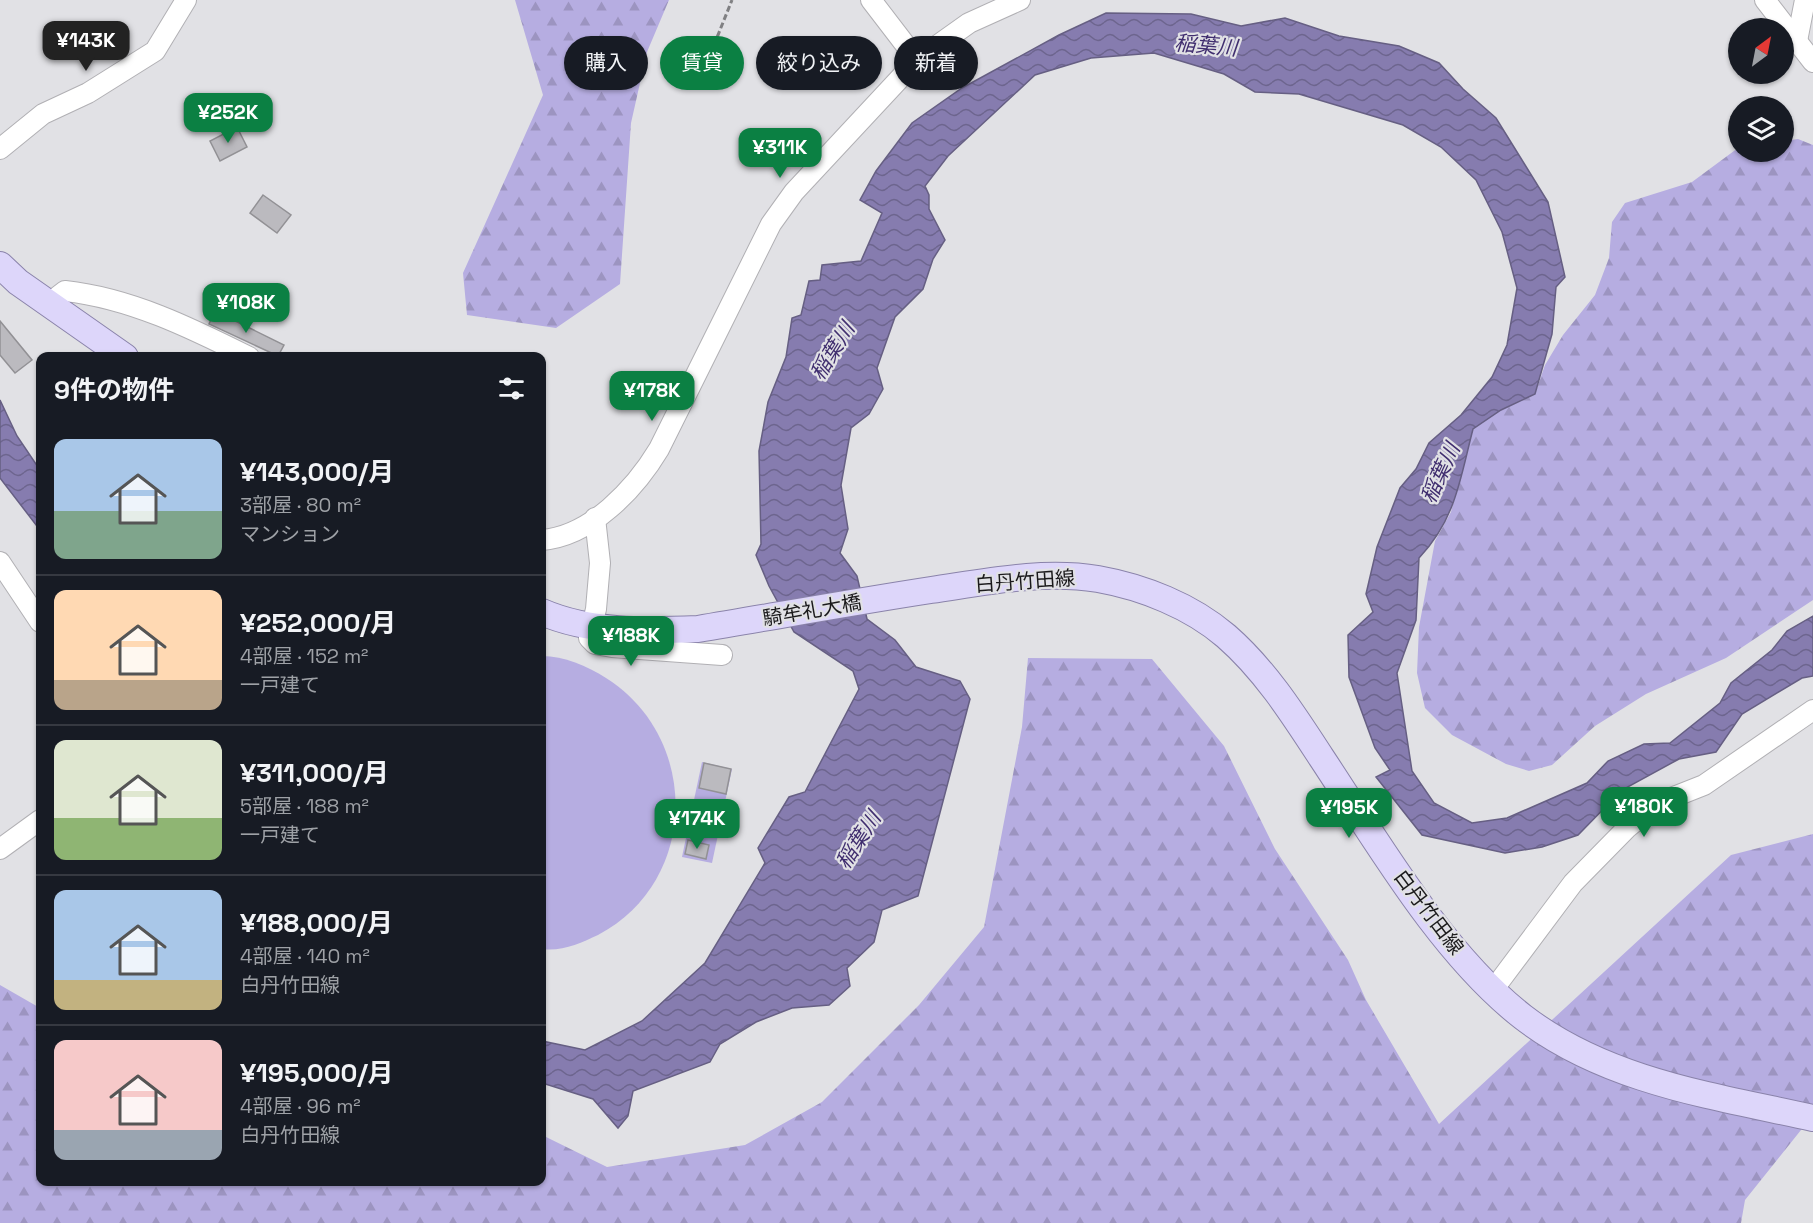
<!DOCTYPE html>
<html lang="ja">
<meta charset="utf-8">
<style>
:root{--surface:#171b24;--page:#242831;--text:#f1f3f6;--muted:#9ea1a6;--line:#363941;--accent:#0b8043}
body{margin:0;font-family:"Space Grotesk","Noto Sans JP",sans-serif;background:var(--page);color:var(--text);height:100vh;display:flex;flex-direction:column;font-size:22px;white-space:nowrap}
*{box-sizing:border-box;margin:0}
p{font-size:20px;color:var(--muted)}
.icon{flex:none;width:33px;height:33px;fill:none;stroke:currentColor;stroke-width:2;stroke-linecap:round;stroke-linejoin:round}
.map{position:relative;flex:1;overflow:hidden}
.drawer{position:absolute;left:36px;top:352px;width:510px;height:834px;display:flex;flex-direction:column;background:var(--surface);border-radius:12px;box-shadow:0 2px 4px #0004}
.drawer>*{flex:none}
.guide{position:absolute;left:564px;top:36px;width:570px;height:54px;display:flex;gap:12px}
.needle{width:39px;rotate:32deg}
.controls{position:absolute;left:1728px;top:18px;display:grid;gap:12px}
.controls a{display:grid;place-items:center;width:66px;height:66px;border-radius:50%;background:var(--surface);box-shadow:0 2px 4px #0004;font-size:30px}
.price{position:absolute;translate:-50% -51px;padding:0 14px;border-radius:12px;background:var(--accent);color:#fff;font-size:20px;line-height:39px;filter:drop-shadow(0 2px 3px #0008)}
.price::after{content:'';position:absolute;left:50%;top:36px;width:18px;height:14px;margin-left:-9px;background:inherit;clip-path:polygon(0 0,100% 0,50% 100%)}
.price.active{background:#222;color:#fff}
ul{padding:0;list-style:none}
li{display:flex;align-items:center;gap:18px;height:150px;padding:0 18px}
li+li{border-top:2px solid var(--line)}
li span{display:grid;place-items:center;flex:none;width:168px;height:120px;border-radius:12px;color:#555}
li>.icon{margin-inline-start:auto}
span .icon{width:72px;height:72px;fill:#fffc;stroke-width:1}
li b{font-size:26px}
h2{display:flex;justify-content:space-between;align-items:center;height:72px;padding:0 18px;font-size:26px}
.tag{padding:0 21px;border-radius:27px;background:var(--surface);box-shadow:0 2px 4px #0004;font-size:21px;line-height:54px}
.tag.active{background:var(--accent);color:#fff}
.map>svg:first-child{display:block}
.forest{fill:url(#forest-firs)}
.pitch{fill:#b6ade1}
.water{fill:url(#water-waves);stroke:#665f83;stroke-width:1.5}
.building{fill:#bbbabf;stroke:#929195;stroke-width:1.5}
.lines{fill:none;stroke-linecap:round;stroke-linejoin:round}
.minor-casing{stroke:#b1b0b4;stroke-width:22}
.major-casing{stroke:#8a83aa;stroke-width:28}
.path{stroke:#808083;stroke-width:3;stroke-dasharray:6 3;stroke-linecap:butt}
.minor{stroke:#fff;stroke-width:20}
.major{stroke:#ddd6fa;stroke-width:26}
.labels{text-anchor:middle;dominant-baseline:central;stroke-width:4.5;stroke-linejoin:round;paint-order:stroke}
.street-label{font-size:20px;fill:#1b1a1c;stroke:#e1e1e5}
.water-label{font-size:21px;font-style:italic;fill:#402e6f;stroke:#e1e1e5}
</style>
<div class="map">
<svg width="1813" height="1223" viewBox="0 0 1813 1223">
<defs>
<pattern id="forest-firs" width="22" height="20" patternUnits="userSpaceOnUse" patternTransform="scale(1.5)"><rect width="22" height="20" fill="#b6ade1"/><path d="M5 1l3.5 6h-7zM16 11l3.5 6h-7z" fill="#9c94c0"/></pattern>
<pattern id="water-waves" width="16" height="10" patternUnits="userSpaceOnUse" patternTransform="scale(1.5)"><rect width="16" height="10" fill="#867caf"/><path d="M0 5q4-4 8 0t8 0" fill="none" stroke="#6d658e"/></pattern>
</defs>
<rect width="100%" height="100%" fill="#e1e1e5"/>
<g class="forest">
<polygon points="515,0 669,0 647,52 631,123 620,284 556,328 467,315 463,273 543,95"/>
<polygon points="1798,139 1813,145 1813,600 1726,658 1646,694 1595,726 1552,765 1529,771 1506,764 1452,735 1425,708 1417,673 1419,627 1435,541 1451,512 1473,429 1501,410 1535,394 1545,365 1563,335 1595,295 1609,258 1612,222 1625,203 1692,182 1738,148 1738,152 1784,152 1784,141"/>
<polygon points="1028,658 1152,659 1224,746 1275,849 1348,960 1366,1000 1439,1124 1731,855 1813,834 1813,1115 1745,1200 1741,1223 0,1223 0,985 40,1008 40,1182 542,1182 542,1135 607,1167 745,1145 822,1102 919,1005 984,927 1022,727"/>
</g>
<g class="pitch">
<path d="M542,656c22,0 45,10 64,22 95,60 93,204 -8,257 -17,8 -37,17 -56,14z"/>
<polygon points="702,762 732,769 712,863 682,857"/>
</g>
<g class="water">
<path d="M1106,13l85,1 50,12 44,-8 54,18 60,10 40,17 24,26 33,29 52,84 17,75 -9,10 -4,47 -17,60 -34,16 -28,19c-13,50 -17,90 -54,129l-3,62 -19,53 15,98 22,32 38,20 35,-5 80,-35 21,-22 36,-17 26,-1 50,-40 11,-20 41,-33 15,-19 26,-15v60l-11,2 -60,36 -26,38 -37,7 -57,31 -44,45 -36,12 -37,6 -83,-18 -46,-58 14,-7 -15,-22 -26,-71 -1,-42 25,-23 -7,-18 11,-47 23,-59 16,-19 13,-26 32,-28 31,-38 15,-32 10,-57 -15,-56 -26,-52 -35,-33 -38,-22 -104,-31 -44,-2 -31,-18 -70,-21 -63,5 -56,17 -87,81 -23,30 4,9v14l16,31 -12,19 -10,30 -28,28 -18,51 6,21 -14,25 -18,14 -10,57 7,44 -8,24 17,23 10,43 28,21 21,27 44,14 10,18 -52,197 -36,14 -8,32 -27,26 3,18 -21,19 -37,3 -36,14 -36,22 -10,18 -77,29 -5,25 -10,12 -25,-29 -51,-16v-42l43,9 57,-29 63,-58 60,-100 -7,-15 31,-51 16,-5 54,-103 -6,-18 -59,-39 -25,-46 -13,-31 5,-11 -2,-93 9,-49 18,-45 6,-39 9,-3 8,-34 11,-1 2,-15 39,-4 21,-48 -22,-13 16,-29 36,-48 50,-35 97,-53z"/>
<polygon points="0,400 17,436 40,470 40,530 0,478"/>
</g>
<g class="building">
<polygon points="237,127 247,147 220,161 210,141"/>
<polygon points="263,195 291,215 277,233 250,213"/>
<polygon points="240,287 259,302 250,313 232,298"/>
<polygon points="215,311 284,345 278,356 209,324"/>
<polygon points="0,321 32,360 15,373 0,355"/>
<polygon points="704,763 731,769 726,794 699,788"/>
<polygon points="688,840 709,845 706,859 685,854"/>
</g>
<g class="lines">
<g class="minor-casing">
<g id="minor">
<polyline points="871,0 917,60"/>
<polyline points="1765,0 1813,62"/>
<polyline points="1797,41 1805,0"/>
<polyline points="0,149 43,114 88,93 155,51 186,0"/>
<path d="M48,304l17,-13c65,7 126,37 184,66"/>
<polyline points="595,518 600,563 596,609 589,638 595,644 612,647 722,655"/>
<path d="M542,540c49,-4 93,-51 117,-91l112,-225 23,-32 123,-132 52,-37 51,-23"/>
<polyline points="0,562 40,622"/>
<polyline points="0,849 40,820"/>
<polyline points="1493,990 1573,883 1627,828 1656,804 1704,785 1813,710"/>
</g>
</g>
<g class="major-casing">
<g id="major">
<polyline points="0,265 18,282 125,357"/>
<path d="M542,612c48,21 104,19 156,17 78,-13 155,-27 233,-39 55,-8 111,-20 167,-11 45,8 93,27 128,57 39,34 67,78 95,121 57,86 121,197 202,260 83,64 190,79 290,101"/>
</g>
</g>
<polyline class="path" points="714,45 732,0"/>
<use href="#minor" class="minor"/>
<use href="#major" class="major"/>
</g>
<g class="labels">
<g class="street-label">
<text transform="translate(1025 581) rotate(-4)">白丹竹田線</text>
<text transform="translate(812 610) rotate(-10)">騎牟礼大橋</text>
<text transform="translate(1429 912) rotate(53)">白丹竹田線</text>
</g>
<g class="water-label">
<text transform="translate(1206 45) rotate(5)">稲葉川</text>
<text transform="translate(832 351) rotate(-58)">稲葉川</text>
<text transform="translate(1440 473) rotate(-65)">稲葉川</text>
<text transform="translate(858 840) rotate(-57)">稲葉川</text>
</g>
</g>
</svg>
<div class="controls">
<a><svg class="needle" viewBox="-14 -14 28 28"><path d="M0-13l5 13h-10z" fill="#e53935"/><path d="M0 13l5-13h-10z" fill="#9ea1a6"/></svg></a>
<a><svg class="icon" aria-label="layers" viewBox="0 0 24 24"><path d="M12 4l9 5-9 5-9-5zM3 14l9 5 9-5"/></svg></a>
</div>
<b class="price active" style="left:86px;top:72px">¥143K</b>
<b class="price" style="left:228px;top:144px">¥252K</b>
<b class="price" style="left:780px;top:179px">¥311K</b>
<b class="price" style="left:246px;top:334px">¥108K</b>
<b class="price" style="left:652px;top:422px">¥178K</b>
<b class="price" style="left:631px;top:667px">¥188K</b>
<b class="price" style="left:1644px;top:838px">¥180K</b>
<b class="price" style="left:1349px;top:839px">¥195K</b>
<b class="price" style="left:697px;top:850px">¥174K</b>
<div class="guide">
<a class="tag">購入</a>
<a class="tag active">賃貸</a>
<a class="tag">絞り込み</a>
<a class="tag">新着</a>
</div>
<section class="drawer">
<h2>9件の物件<svg class="icon" aria-label="filters" viewBox="0 0 24 24"><path d="M4 7h16M4 17h16"/><circle cx="9" cy="7" r="2"/><circle cx="15" cy="17" r="2"/></svg></h2>
<ul>
<li><span style="background:linear-gradient(#a9c7e8 60%,#7fa58c 0)"><svg class="icon" aria-label="home" viewBox="0 0 24 24"><path d="M3 11l9-7 9 7M6 9v11h12V9"/></svg></span><div><b>¥143,000/月</b><p>3部屋 · 80 m²</p><p>マンション</p></div></li>
<li><span style="background:linear-gradient(#ffd9b3 75%,#b9a48a 0)"><svg class="icon" aria-label="home" viewBox="0 0 24 24"><path d="M3 11l9-7 9 7M6 9v11h12V9"/></svg></span><div><b>¥252,000/月</b><p>4部屋 · 152 m²</p><p>一戸建て</p></div></li>
<li><span style="background:linear-gradient(#dfe7d0 65%,#8fb573 0)"><svg class="icon" aria-label="home" viewBox="0 0 24 24"><path d="M3 11l9-7 9 7M6 9v11h12V9"/></svg></span><div><b>¥311,000/月</b><p>5部屋 · 188 m²</p><p>一戸建て</p></div></li>
<li><span style="background:linear-gradient(#a9c7e8 75%,#c2b280 0)"><svg class="icon" aria-label="home" viewBox="0 0 24 24"><path d="M3 11l9-7 9 7M6 9v11h12V9"/></svg></span><div><b>¥188,000/月</b><p>4部屋 · 140 m²</p><p>白丹竹田線</p></div></li>
<li><span style="background:linear-gradient(#f6c9c9 75%,#9aa5b1 0)"><svg class="icon" aria-label="home" viewBox="0 0 24 24"><path d="M3 11l9-7 9 7M6 9v11h12V9"/></svg></span><div><b>¥195,000/月</b><p>4部屋 · 96 m²</p><p>白丹竹田線</p></div></li>
</ul>
</section>
</div>
